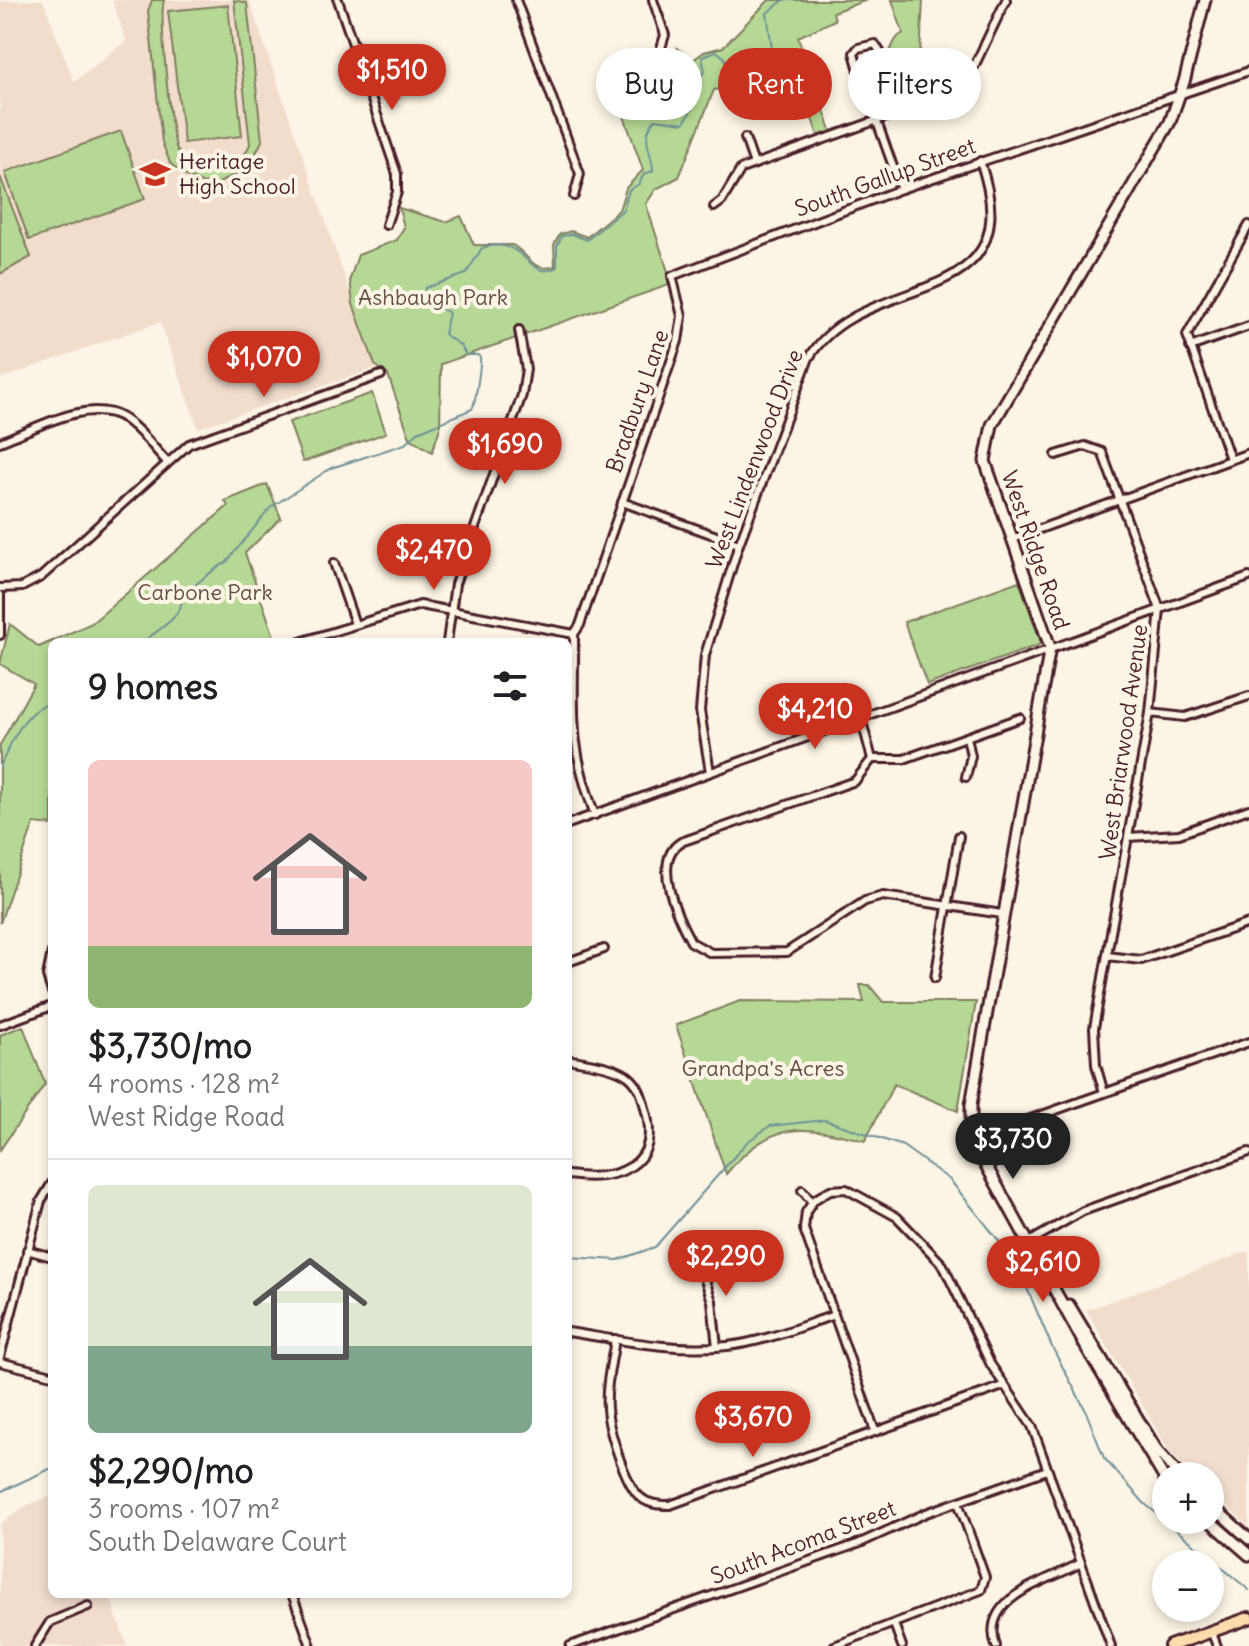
<!DOCTYPE html>
<meta charset="utf-8">
<style>
:root{--surface:#fff;--page:#f2f2f2;--text:#202124;--muted:#757577;--line:#e0e0e0;--accent:#c8321e}
body{margin:0;font-family:Delius,sans-serif;background:var(--page);color:var(--text);height:100vh;display:flex;flex-direction:column;font-size:30px;white-space:nowrap}
*{box-sizing:border-box;margin:0}
p{font-size:26px;color:var(--muted)}
.icon{flex:none;width:44px;height:44px;fill:none;stroke:currentColor;stroke-width:2;stroke-linecap:round;stroke-linejoin:round}
.map{position:relative;flex:1;overflow:hidden}
.panel{position:absolute;left:48px;top:638px;width:524px;height:960px;display:flex;flex-direction:column;background:var(--surface);border-radius:12px;box-shadow:0 4px 12px #0003}
.panel>*{flex:none}
.hud{position:absolute;left:596px;top:48px;width:532px;height:72px;display:flex;gap:16px}
.buttons{position:absolute;left:1152px;top:1462px;display:grid;gap:16px}
.buttons a{display:grid;place-items:center;width:72px;height:72px;border-radius:50%;background:var(--surface);box-shadow:0 4px 12px #0003;font-size:40px}
.price{position:absolute;translate:-50% -68px;padding:0 18px;border-radius:28px;background:var(--accent);color:#fff;font-size:26px;line-height:52px;filter:drop-shadow(0 2px 4px #0008)}
.price::after{content:'';position:absolute;left:50%;top:48px;width:24px;height:18px;margin-left:-12px;background:inherit;clip-path:polygon(0 0,100% 0,50% 100%)}
.price.current{background:#222;color:#fff}
ul{padding:0;list-style:none}
li{display:grid;align-content:center;gap:16px;height:424px;padding:0 40px}
li+li{border-top:2px solid var(--line)}
li span{display:grid;place-items:center;height:248px;border-radius:12px;color:#555}
li>.icon{margin-inline-start:auto}
span .icon{width:144px;height:144px;fill:#fffc;stroke-width:1}
li b{font-size:34px}
h2{display:flex;justify-content:space-between;align-items:center;height:96px;padding:0 40px;font-size:34px}
.chip{padding:0 28px;border-radius:36px;background:var(--surface);box-shadow:0 4px 12px #0003;font-size:28px;line-height:72px}
.chip.current{background:var(--accent);color:#fff}
.map>svg:first-child{display:block}
.built{fill:#f2ddcd}
.green{fill:#b5d994;stroke:#807c60;stroke-width:2}
.lines{fill:none;stroke-linecap:round;stroke-linejoin:round}
.stream{stroke:#72919b;stroke-width:2}
.street-casing{stroke:#4a1f2b;stroke-width:12}
.secondary-casing{stroke:#4a1f2b;stroke-width:15}
.primary-casing{stroke:#4a1f2b;stroke-width:16}
.street{stroke:#fcf5e5;stroke-width:6}
.secondary{stroke:#fcf5e5;stroke-width:9}
.primary{stroke:#fddcac;stroke-width:10}
.labels{text-anchor:middle;dominant-baseline:central;stroke-width:8;stroke-linejoin:round;paint-order:stroke}
.poi-label{font-size:22px;fill:#4a1f2b;stroke:#fcf5e5;text-anchor:start}
.street-label{font-size:22px;fill:#4a1f2b;stroke:#fcf5e5}
.park-label{font-size:22px;fill:#654e45;stroke:#fcf5e5}
</style>
<div class="map">
<svg width="1249" height="1646" viewBox="0 0 1249 1646">
<rect width="100%" height="100%" fill="#fcf5e5"/>
<filter id="ink" filterUnits="userSpaceOnUse"><feTurbulence type="fractalNoise" baseFrequency=".0125" numOctaves="2"/><feDisplacementMap in="SourceGraphic" scale="16" xChannelSelector="R" yChannelSelector="G"/><feConvolveMatrix kernelMatrix="1 2 1 2 8 2 1 2 1" color-interpolation-filters="sRGB"/></filter>
<g filter="url(#ink)">
<g class="built">
<polygon points="43,0 74,82 126,41 112,0 249,0 376,368 198,428 160,322 0,379 0,1"/>
<polygon points="1249,1251 1249,1527 1210,1490 1210,1476 1195,1476 1171,1454 1086,1310"/>
<polygon points="52,1496 52,1594 109,1594 127,1646 0,1646 0,1524 27,1505"/>
</g>
<g class="green">
<path d="M152,0h12c-5,15 6,133 13,149 7,15 26,25 42,22 16,-3 25,-12 31,-27l-16,-144 13,3 15,138 -13,26 -30,16 -16,1 -21,-10 -12,-11 -8,-21 -14,-131z"/>
<path d="M769,0h98l-34,12 2,8 -37,17 34,96 -13,5 -11,-30 -60,-23 -34,5 -35,87 -23,12 -10,15 26,80 -231,80 -1,64 -8,24 -22,-14 -22,-63 -13,-10 -22,-61 -3,-25 8,-24 39,-15 7,-13 -5,-19 47,14 15,-6 13,29h38c17,9 21,29 43,21l-1,-21 6,-11 11,-3 16,6 32,-27 7,-22 17,-18 -19,-54 41,-9 18,-32 -6,-27 15,13 12,-9 19,-5z"/>
<path d="M892,0h31l-3,56 -18,14 11,33 -26,10 -8,-3 -11,-33c4,-10 8,-7 15,-14 9,-9 8,-23 20,-30z"/>
<polygon points="228,5 242,136 184,143 168,11"/>
<polygon points="121,131 145,199 29,240 5,172"/>
<polygon points="0,176 31,257 0,274"/>
<polygon points="372,393 386,433 303,462 289,422"/>
<polygon points="267,484 281,518 245,553 276,642 52,642 52,825 34,823 0,923 0,745 34,684 0,664 10,624 39,647 92,623 228,506 225,501"/>
<polygon points="1019,581 1041,643 1039,645 927,685 904,622"/>
<path d="M860,985h9l14,17h93l-18,109 -64,-27 -29,57c-64,-17 -95,-20 -139,33l-50,-149 64,-24 124,1z"/>
<polygon points="23,1026 45,1084 0,1150 0,1035"/>
</g>
<g class="lines">
<g class="stream">
<polyline points="786,0 795,0"/>
<path d="M143,642c15,-13 37,-22 40,-45 8,-9 31,-29 43,-34l44,-55 61,-40 74,-24 13,-12 54,-23c3,-4 9,-44 8,-51l-2,-3h-12l-5,-9 -17,-12 5,-21c-11,-8 -26,-7 -24,-25l41,-14 16,-26c46,-14 45,36 75,19v-21l5,-10 10,-2 15,6 36,-30 6,-20 10,-6 5,-10 9,-3c0,-19 -15,-34 3,-52l28,4 14,-25 -5,-15 12,-11 -3,-15 14,-6 8,6 6,14 26,-5 16,-17 -5,-36 17,-13"/>
<path d="M0,767c10,-23 26,-61 52,-64"/>
<polyline points="0,1064 0,1080"/>
<polyline points="0,1094 0,1104"/>
<polyline points="568,1257 618,1260 655,1247 747,1142 770,1126 825,1120 903,1146 950,1180 1016,1262 1052,1347 1085,1409 1104,1458 1145,1504 1249,1590"/>
<polyline points="0,1492 52,1468"/>
</g>
<g class="street-casing">
<g id="street">
<polyline points="338,0 397,174 397,192 386,225"/>
<polyline points="516,0 580,174 574,196"/>
<polyline points="653,0 665,35 661,48"/>
<polyline points="860,74 854,53 858,48 875,44 882,55 862,68 860,74 901,189"/>
<polyline points="745,138 754,164"/>
<polyline points="714,207 722,201 741,169 953,93 971,73 1006,0"/>
<polyline points="1190,347 1249,326"/>
<path d="M0,442c35,-13 88,-45 123,-24 17,11 30,29 44,44"/>
<polyline points="1056,455 1085,446 1102,452 1160,609 1150,713 1094,1028 1096,1065 1104,1093"/>
<polyline points="1230,459 1187,335 1249,225"/>
<polyline points="622,502 739,544"/>
<polyline points="1012,539 1249,453"/>
<polyline points="334,563 355,624"/>
<polyline points="0,588 22,587 41,577 189,444 381,375"/>
<polyline points="0,595 0,635"/>
<polyline points="300,642 420,605 574,634"/>
<polyline points="447,642 455,584 522,395 526,369 519,330"/>
<polyline points="1150,713 1185,717 1249,696"/>
<path d="M861,718l11,41 -17,22 -174,61c-30,18 -4,75 10,100l20,11 76,-1 78,-51 18,-5 119,18"/>
<polyline points="872,759 904,759 1020,718"/>
<path d="M710,772l-10,-61 5,-56 33,-108 71,-189c55,-92 225,-41 171,-197"/>
<polyline points="966,777 971,756 967,737"/>
<path d="M595,815c-28,-74 -20,-107 -21,-181l6,-9 98,-284 4,-25 -10,-40 229,-87 348,-118"/>
<polyline points="568,824 1249,577"/>
<polyline points="1128,837 1179,834 1249,809"/>
<polyline points="52,952 47,976 52,992"/>
<polyline points="1107,956 1141,960 1249,923"/>
<polyline points="568,962 604,949"/>
<polyline points="935,978 959,836"/>
<polyline points="0,1025 52,1006"/>
<path d="M568,1059c18,4 44,6 60,17 11,9 14,19 17,32 18,59 -29,74 -77,67"/>
<polyline points="971,1130 1019,1123 1249,1042"/>
<polyline points="802,1190 812,1202"/>
<polyline points="1029,1242 1083,1211 1249,1152"/>
<polyline points="27,1250 52,1257"/>
<polyline points="697,1256 712,1301 717,1347"/>
<path d="M568,1332c52,8 106,20 159,14 37,-4 72,-19 107,-31"/>
<path d="M615,1339c-3,22 -10,47 -8,69 1,20 18,76 33,89 8,7 18,8 30,8l333,-119"/>
<polyline points="0,1357 41,1201 52,1183"/>
<polyline points="0,1362 52,1375"/>
<polyline points="875,1431 804,1229 806,1212 814,1200 830,1190 846,1189 897,1217 943,1265 991,1365 1032,1426 1111,1646"/>
<polyline points="292,1594 311,1646"/>
<polyline points="894,1624 902,1646"/>
<polyline points="1211,1631 1217,1646"/>
<polyline points="35,1646 50,1622 88,1606"/>
<polyline points="570,1646 860,1543 926,1513 1047,1470"/>
<polyline points="834,1646 981,1590 985,1577 958,1502"/>
<path d="M996,1646c-17,-49 52,-65 85,-83"/>
</g>
</g>
<g class="secondary-casing">
<g id="secondary">
<polyline points="1069,1305 1158,1452 1180,1476"/>
<polyline points="1166,1481 1087,1349 977,1149 971,1130 971,1105 1050,647 985,461 992,425 1170,122 1184,82 1205,0"/>
<polyline points="1210,1504 1249,1539"/>
<polyline points="1209,1520 1249,1555"/>
</g>
</g>
<g class="primary-casing">
<polyline id="primary" points="1170,1646 1249,1618"/>
</g>
<use href="#street" class="street"/>
<use href="#secondary" class="secondary"/>
<use href="#primary" class="primary"/>
</g>
</g>
<defs>
<g id="school-bare" transform="scale(2.4)"><path d="M0-5L7-2L0 1L-7-2ZM-4 1L0 2.5L4 1V4Q0 6-4 4Z" fill="#c8321e" stroke="#fcf5e5" stroke-width="2.5" paint-order="stroke"/></g>
</defs>
<g fill-rule="evenodd">
<use href="#school-bare" x="155" y="174"/>
</g>
<g class="labels">
<g class="poi-label">
<text x="179" y="161">Heritage<tspan x="179" dy="25">High School</tspan></text>
</g>
<g class="street-label">
<text transform="translate(885 177) rotate(-20)">South Gallup Street</text>
<text transform="translate(637 401) rotate(-71)">Bradbury Lane</text>
<text transform="translate(754 459) rotate(-69)">West Lindenwood Drive</text>
<text transform="translate(1036 550) rotate(71)">West Ridge Road</text>
<text transform="translate(1123 742) rotate(-82)">West Briarwood Avenue</text>
<text transform="translate(803 1542) rotate(-21)">South Acoma Street</text>
</g>
<g class="park-label">
<text x="433" y="297">Ashbaugh Park</text>
<text x="205" y="592">Carbone Park</text>
<text x="763" y="1068">Grandpa's Acres</text>
</g>
</g>
</svg>
<div class="buttons">
<a>+</a>
<a>−</a>
</div>
<b class="price" style="left:392px;top:112px">$1,510</b>
<b class="price" style="left:264px;top:399px">$1,070</b>
<b class="price" style="left:505px;top:486px">$1,690</b>
<b class="price" style="left:434px;top:592px">$2,470</b>
<b class="price" style="left:815px;top:751px">$4,210</b>
<b class="price current" style="left:1013px;top:1181px">$3,730</b>
<b class="price" style="left:726px;top:1298px">$2,290</b>
<b class="price" style="left:1043px;top:1304px">$2,610</b>
<b class="price" style="left:753px;top:1459px">$3,670</b>
<div class="hud">
<a class="chip">Buy</a>
<a class="chip current">Rent</a>
<a class="chip">Filters</a>
</div>
<section class="panel">
<h2>9 homes<svg class="icon" aria-label="filters" viewBox="0 0 24 24"><path d="M4 7h16M4 17h16"/><circle cx="9" cy="7" r="2"/><circle cx="15" cy="17" r="2"/></svg></h2>
<ul>
<li><span style="background:linear-gradient(#f6c9c9 75%,#8fb573 0)"><svg class="icon" aria-label="home" viewBox="0 0 24 24"><path d="M3 11l9-7 9 7M6 9v11h12V9"/></svg></span><div><b>$3,730/mo</b><p>4 rooms · 128 m²</p><p>West Ridge Road</p></div></li>
<li><span style="background:linear-gradient(#dfe7d0 65%,#7fa58c 0)"><svg class="icon" aria-label="home" viewBox="0 0 24 24"><path d="M3 11l9-7 9 7M6 9v11h12V9"/></svg></span><div><b>$2,290/mo</b><p>3 rooms · 107 m²</p><p>South Delaware Court</p></div></li>
</ul>
</section>
</div>
